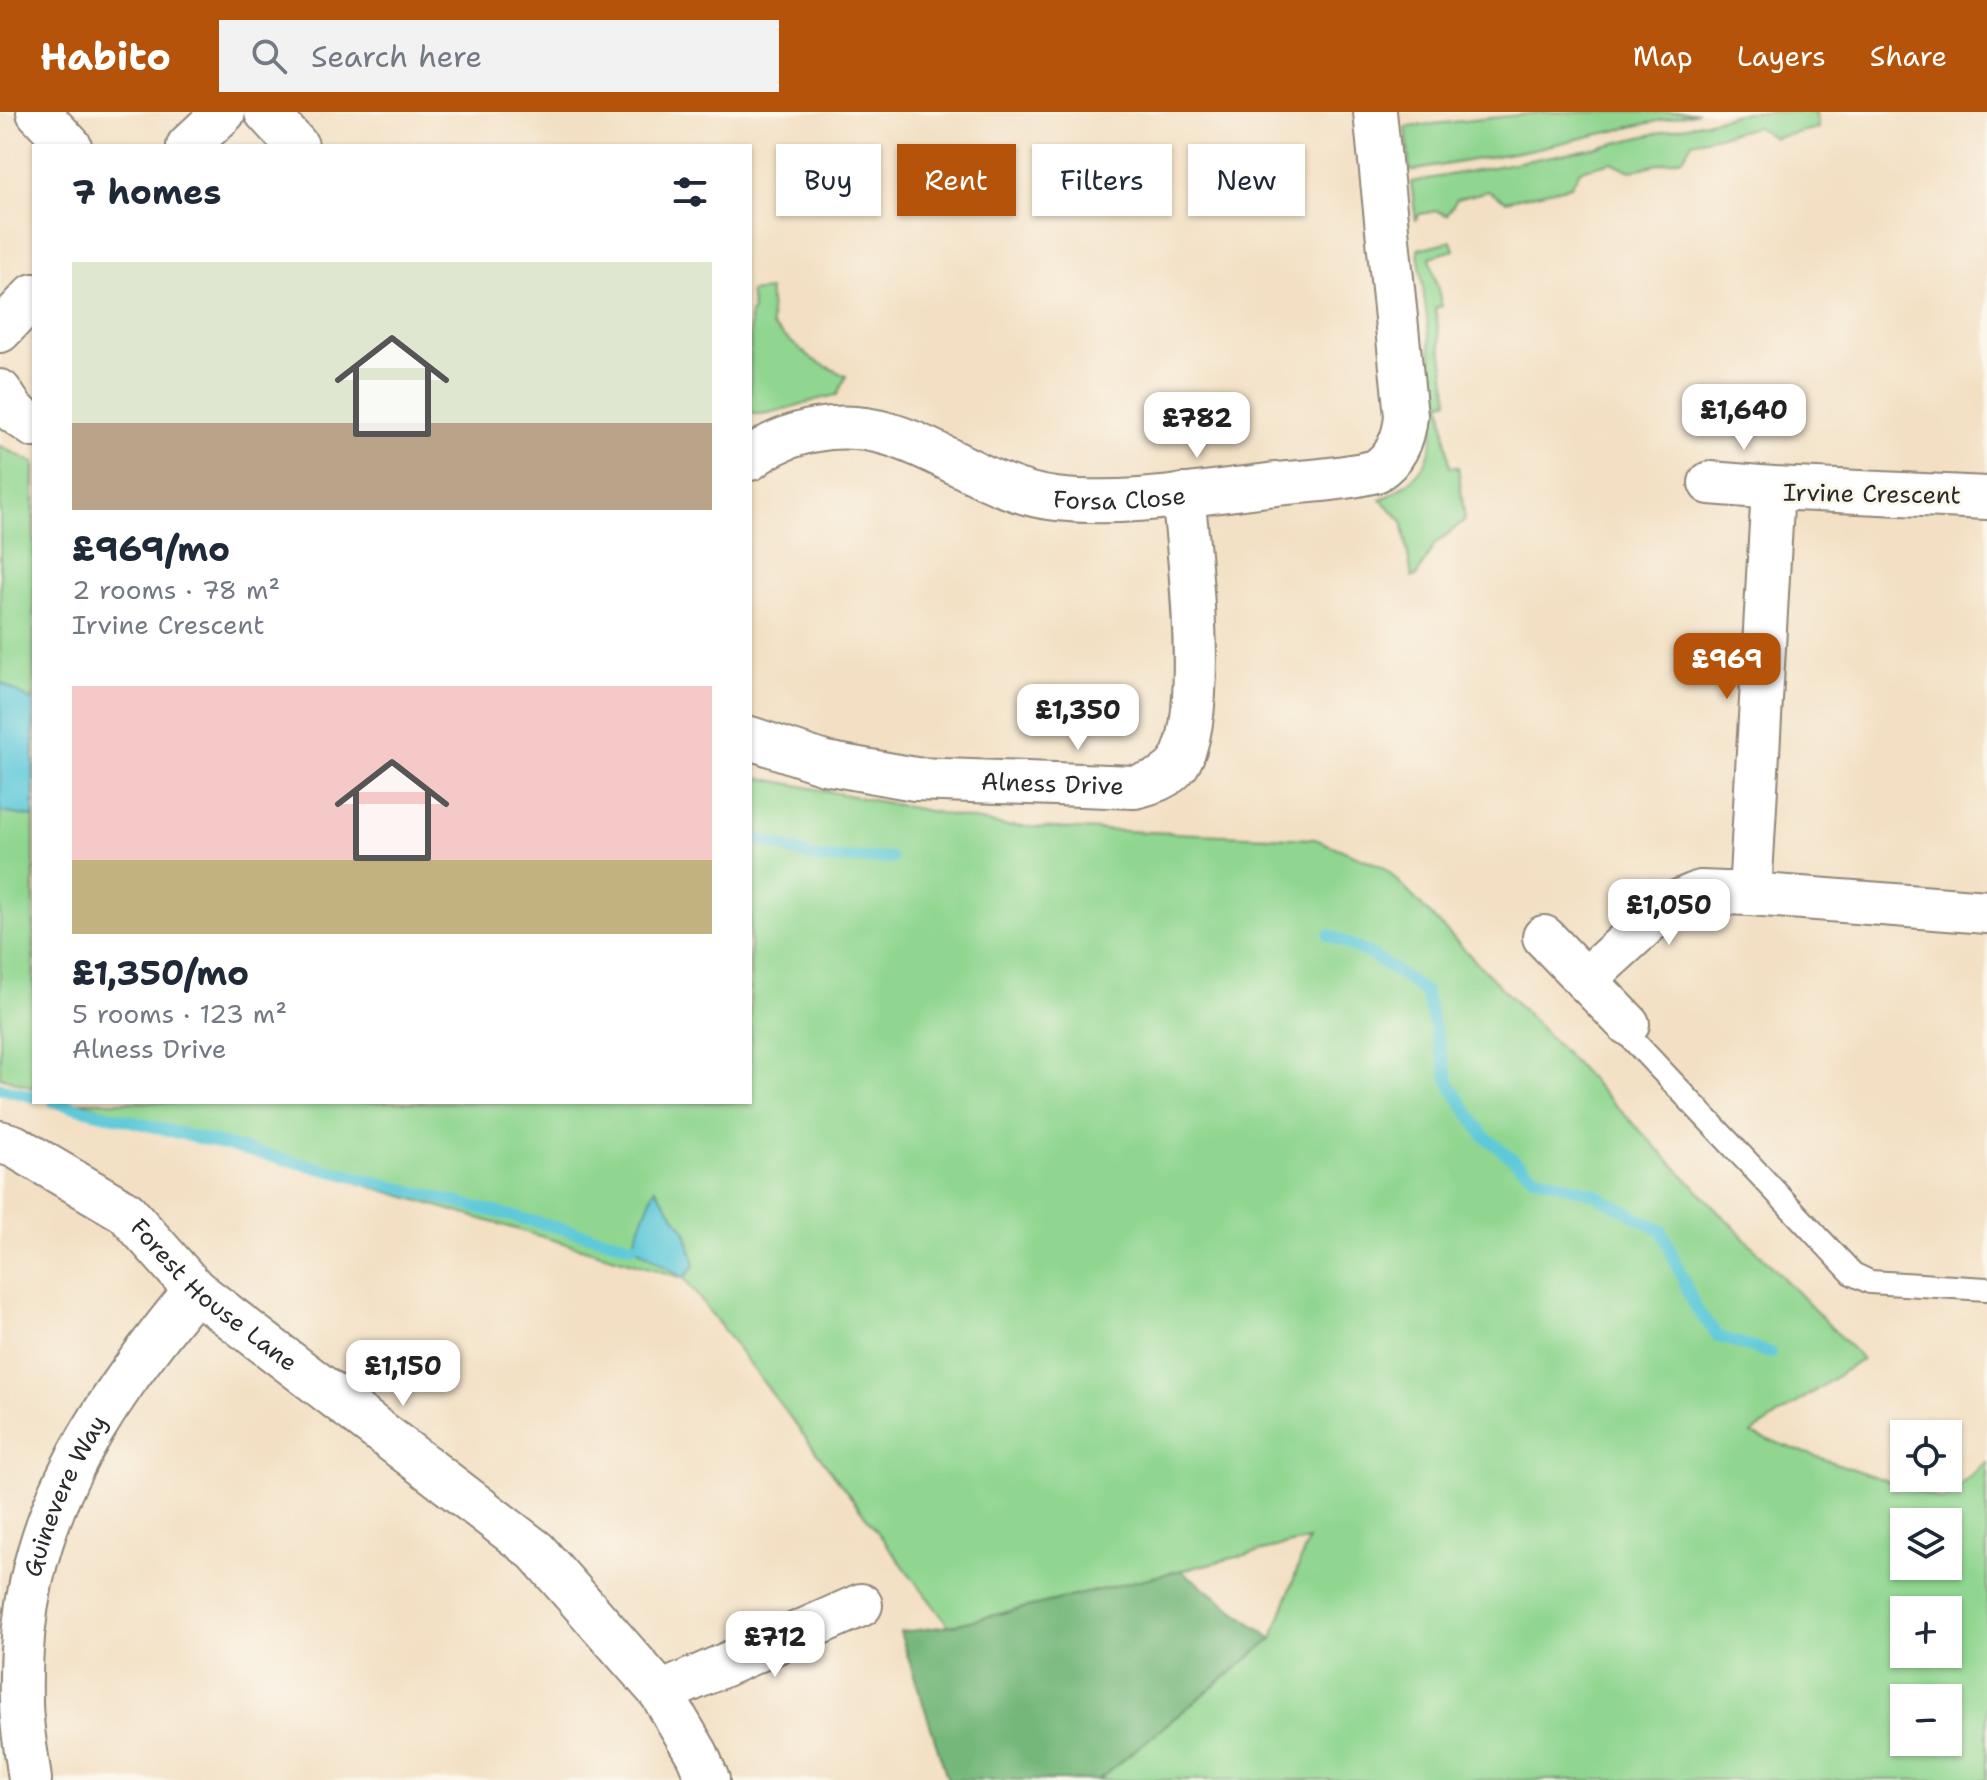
<!DOCTYPE html>
<meta charset="utf-8">
<style>
:root{--surface:#fff;--page:#f2f2f3;--text:#1f2937;--muted:#747a83;--accent:#b45309}
body{margin:0;font-family:"Shantell Sans",sans-serif;background:var(--page);color:var(--text);height:100vh;display:flex;flex-direction:column;font-size:30px;white-space:nowrap}
*{box-sizing:border-box;margin:0}
p{font-size:26px;color:var(--muted)}
.icon{flex:none;width:44px;height:44px;fill:none;stroke:currentColor;stroke-width:2;stroke-linecap:round;stroke-linejoin:round}
.map{position:relative;flex:1;overflow:hidden}
.drawer{position:absolute;left:32px;top:32px;width:720px;height:960px;display:flex;flex-direction:column;background:var(--surface);border-radius:0px;box-shadow:0 2px 6px #0004}
.drawer>*{flex:none}
.top-card{position:absolute;left:776px;top:32px;width:760px;height:72px;display:flex;gap:16px}
.fabs{position:absolute;left:1890px;top:1308px;display:grid;gap:16px}
.fabs a{display:grid;place-items:center;width:72px;height:72px;border-radius:0px;background:var(--surface);box-shadow:0 2px 6px #0004;font-size:40px}
.price{position:absolute;translate:-50% -68px;padding:0 18px;border-radius:16px;background:#fff;color:#222;font-size:26px;line-height:52px;filter:drop-shadow(0 2px 4px #0008)}
.price::after{content:'';position:absolute;left:50%;top:48px;width:24px;height:18px;margin-left:-12px;background:inherit;clip-path:polygon(0 0,100% 0,50% 100%)}
.price.active{background:var(--accent);color:#fff}
ul{padding:0;list-style:none}
li{display:grid;align-content:center;gap:16px;height:424px;padding:0 40px}
li span{display:grid;place-items:center;height:248px;border-radius:0px;color:#555}
li>.icon{margin-inline-start:auto}
span .icon{width:144px;height:144px;fill:#fffc;stroke-width:1}
li b{font-size:34px}
h2{display:flex;justify-content:space-between;align-items:center;height:96px;padding:0 40px;font-size:34px}
.pill{padding:0 28px;border-radius:0px;background:var(--surface);box-shadow:0 2px 6px #0004;font-size:28px;line-height:72px}
.pill.active{background:var(--accent);color:#fff}
header{display:flex;align-items:center;gap:48px;box-sizing:border-box;height:112px;padding:0 40px;background:var(--accent);color:#fff}
header strong{font-size:38px}
nav{display:flex;gap:44px;margin-inline-start:auto;font-size:28px}
.search{width:560px;height:72px;background:var(--page);display:flex;align-items:center;gap:20px;box-sizing:border-box;padding:0 28px;border-radius:0px;color:var(--muted);font-size:30px}
.map>svg:first-child{display:block}
.green{fill:#90d690;stroke:#5e805e;stroke-width:2;fill-rule:evenodd}
.forest{fill:#74b77a;stroke:#507152;stroke-width:2}
.water{fill:#5fc9d9;stroke:#457a82;stroke-width:2}
.lines{fill:none;stroke-linecap:round;stroke-linejoin:round}
.stream{stroke:#5fc9d9;stroke-width:12}
.lane-casing{stroke:#8f8678;stroke-width:26}
.street-casing{stroke:#8f8678;stroke-width:46}
.lane{stroke:#fff;stroke-width:22}
.street{stroke:#fff;stroke-width:42}
.labels{text-anchor:middle;dominant-baseline:central;stroke-width:6;stroke-linejoin:round;paint-order:stroke}
.street-label{font-size:24px;fill:#2b2b2b;stroke:#fbf7ec}
</style>
<header>
<strong>Habito</strong>
<div class="search"><svg class="icon" aria-label="search" viewBox="0 0 24 24"><circle cx="10" cy="10" r="6"/><path d="M15 15l6 6"/></svg>Search here</div>
<nav><a>Map</a><a>Layers</a><a>Share</a></nav>
</header>
<div class="map">
<svg width="1987" height="1668" viewBox="0 0 1987 1668">
<rect width="100%" height="100%" fill="#fbf7ec"/>
<filter id="ink" filterUnits="userSpaceOnUse"><feTurbulence type="fractalNoise" baseFrequency=".0125" numOctaves="2"/><feDisplacementMap in="SourceGraphic" scale="16" xChannelSelector="R" yChannelSelector="G"/><feConvolveMatrix kernelMatrix="1 2 1 2 8 2 1 2 1" color-interpolation-filters="sRGB"/></filter>
<filter id="wash" filterUnits="userSpaceOnUse"><feTurbulence type="fractalNoise" baseFrequency=".006" numOctaves="4" result="noise"/><feDisplacementMap in="SourceGraphic" scale="32" xChannelSelector="R" yChannelSelector="G"/><feGaussianBlur stdDeviation="1.8" result="paint"/><feColorMatrix in="noise" values="0 0 0 0 0 0 0 0 0 0 0 0 0 0 0 0 0 1.4 0 .05"/><feComposite in="paint" operator="in"/></filter>
<g filter="url(#wash)">
<rect width="100%" height="100%" fill="#f3e0c4"/>
<g class="green">
<polygon points="1548,0 1698,0 1529,38 1410,59 1406,15"/>
<polygon points="1746,0 1816,0 1818,16 1774,26 1756,15 1692,30 1683,46 1630,59 1612,50 1580,58 1571,74 1506,89 1488,79 1457,87 1447,103 1437,99 1420,102 1416,108 1411,70 1595,36"/>
<path d="M1451,129l3,9 -24,7 12,49 -7,2 14,92 -8,2 9,65h8l7,53 -30,24 -19,33h-4l-10,-57 -21,-20c21,-11 39,-22 48,-46 15,-37 -6,-160 -11,-205z"/>
<path d="M769,178l3,36 41,34 33,16 -9,19c-22,3 -72,24 -87,18v-99l3,-4 -3,-18z"/>
<polygon points="0,334 34,351 34,976 0,965"/>
<path d="M750,664l255,50 310,13 69,28 478,492 -111,75 192,66 44,-38v318h-889l174,-141 36,-99 -359,86 -265,-348 -605,-176h671zM1904,1410h44v44h-44zM1904,1498h44v44h-44zM1904,1586h44v44h-44z"/>
</g>
<polygon class="forest" points="1181,1458 1272,1527 1098,1668 948,1668 900,1520 949,1514"/>
<g class="water">
<polygon points="0,570 34,590 34,705 0,700"/>
<polygon points="655,1076 686,1120 695,1153 684,1166 632,1134"/>
</g>
<g class="lines">
<g class="stream">
<polyline points="750,725 820,747 891,746"/>
<polyline points="1329,823 1372,843 1425,880 1450,973 1483,1023 1534,1064 1594,1082 1662,1119 1696,1197 1719,1225 1770,1241"/>
<polyline points="0,976 34,985"/>
<polyline points="54,990 632,1134"/>
</g>
</g>
</g>
<g filter="url(#ink)">
<g class="lines">
<g class="lane-casing">
<polyline id="lane" points="1628,912 1631,926 1853,1162 1870,1170 1987,1177"/>
</g>
<g class="street-casing">
<g id="street">
<polyline points="38,0 70,34"/>
<polyline points="266,0 297,34"/>
<polyline points="188,34 224,0"/>
<polyline points="0,219 34,183"/>
<polyline points="0,279 14,300 34,314"/>
<path id="s1" d="M750,347c18,-15 43,-25 66,-29 96,-17 151,59 240,69 69,8 143,-6 212,-14 36,-4 73,-5 108,-14 20,-13 28,-32 30,-55l-31,-304"/>
<polyline points="1710,371 1773,376"/>
<polyline points="1987,386 1773,376 1750,782 1987,800"/>
<path id="s2" d="M750,626l75,25 90,16 220,8c16,-4 33,-9 43,-23 31,-46 11,-212 5,-269"/>
<polyline points="1544,825 1628,912"/>
<polyline points="1585,868 1665,795 1700,780 1750,782"/>
<path id="s3" d="M0,1030l14,4 112,66 69,78 341,261 125,142 36,61 11,26"/>
<polyline points="661,1581 861,1493"/>
<path id="s4" d="M30,1668c-3,-26 -9,-53 -9,-79 -5,-174 69,-282 174,-411"/>
</g>
</g>
<use href="#lane" class="lane"/>
<use href="#street" class="street"/>
</g>
</g>
<g class="labels">
<g class="street-label">
<text transform="translate(1872 382) rotate(1)">Irvine Crescent</text>
<text stroke="none"><textPath href="#s1" startOffset="390">Forsa Close</textPath></text>
<text stroke="none"><textPath href="#s2" startOffset="308">Alness Drive</textPath></text>
<text stroke="none"><textPath href="#s3" startOffset="266">Forest House Lane</textPath></text>
<text stroke="none"><textPath href="#s4" startOffset="292">Guinevere Way</textPath></text>
</g>
</g>
</svg>
<div class="fabs">
<a><svg class="icon" aria-label="locate" viewBox="0 0 24 24"><circle cx="12" cy="12" r="6"/><path d="M12 2v4M12 18v4M2 12h4M18 12h4"/></svg></a>
<a><svg class="icon" aria-label="layers" viewBox="0 0 24 24"><path d="M12 4l9 5-9 5-9-5zM3 14l9 5 9-5"/></svg></a>
<a>+</a>
<a>−</a>
</div>
<b class="price" style="left:1744px;top:340px">£1,640</b>
<b class="price" style="left:1197px;top:348px">£782</b>
<b class="price active" style="left:1727px;top:589px">£969</b>
<b class="price" style="left:1078px;top:640px">£1,350</b>
<b class="price" style="left:1669px;top:835px">£1,050</b>
<b class="price" style="left:403px;top:1296px">£1,150</b>
<b class="price" style="left:775px;top:1567px">£712</b>
<div class="top-card">
<a class="pill">Buy</a>
<a class="pill active">Rent</a>
<a class="pill">Filters</a>
<a class="pill">New</a>
</div>
<section class="drawer">
<h2>7 homes<svg class="icon" aria-label="filters" viewBox="0 0 24 24"><path d="M4 7h16M4 17h16"/><circle cx="9" cy="7" r="2"/><circle cx="15" cy="17" r="2"/></svg></h2>
<ul>
<li><span style="background:linear-gradient(#dfe7d0 65%,#b9a48a 0)"><svg class="icon" aria-label="home" viewBox="0 0 24 24"><path d="M3 11l9-7 9 7M6 9v11h12V9"/></svg></span><div><b>£969/mo</b><p>2 rooms · 78 m²</p><p>Irvine Crescent</p></div></li>
<li><span style="background:linear-gradient(#f6c9c9 70%,#c2b280 0)"><svg class="icon" aria-label="home" viewBox="0 0 24 24"><path d="M3 11l9-7 9 7M6 9v11h12V9"/></svg></span><div><b>£1,350/mo</b><p>5 rooms · 123 m²</p><p>Alness Drive</p></div></li>
</ul>
</section>
</div>
